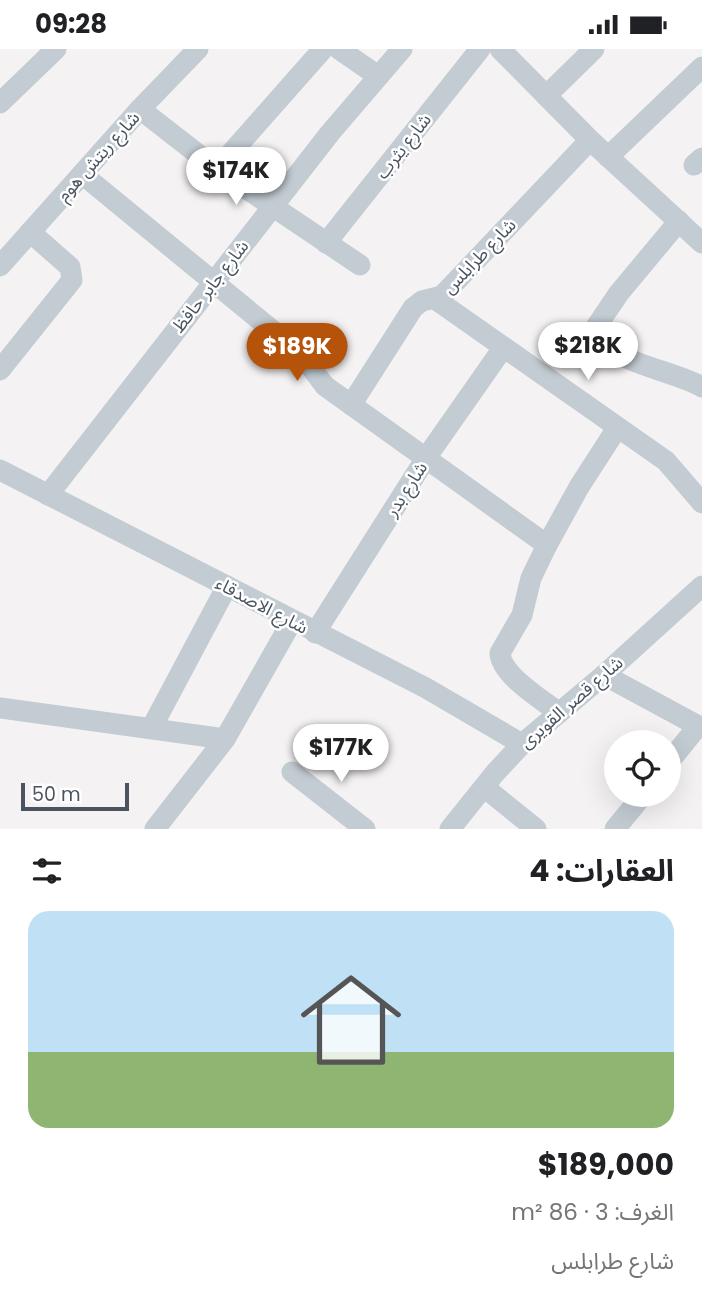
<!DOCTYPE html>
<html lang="ar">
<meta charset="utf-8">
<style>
:root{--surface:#fff;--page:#f6f6f6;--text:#202124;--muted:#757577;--accent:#b45309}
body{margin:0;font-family:Poppins,"Noto Sans Arabic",sans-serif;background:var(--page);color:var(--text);direction:rtl;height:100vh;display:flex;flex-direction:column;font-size:26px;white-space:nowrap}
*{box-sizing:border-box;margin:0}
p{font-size:23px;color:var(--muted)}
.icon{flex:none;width:38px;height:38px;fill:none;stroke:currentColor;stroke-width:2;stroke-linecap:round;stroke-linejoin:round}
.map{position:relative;height:780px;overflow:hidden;direction:ltr}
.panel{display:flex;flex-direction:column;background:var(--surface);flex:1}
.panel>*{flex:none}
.controls{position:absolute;left:604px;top:681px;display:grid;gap:14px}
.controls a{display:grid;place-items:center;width:77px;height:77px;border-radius:50%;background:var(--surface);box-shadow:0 7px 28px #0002;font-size:35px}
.scale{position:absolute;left:21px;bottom:18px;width:108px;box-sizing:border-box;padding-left:7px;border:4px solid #4a535f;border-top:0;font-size:19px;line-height:24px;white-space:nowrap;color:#4a535f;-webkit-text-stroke:5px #fff;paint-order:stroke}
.price{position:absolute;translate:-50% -60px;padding:0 16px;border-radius:24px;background:#fff;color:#222;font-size:23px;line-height:46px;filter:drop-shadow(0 2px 4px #0008)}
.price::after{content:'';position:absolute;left:50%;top:42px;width:21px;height:16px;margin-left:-10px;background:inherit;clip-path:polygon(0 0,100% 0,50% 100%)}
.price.current{background:var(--accent);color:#fff}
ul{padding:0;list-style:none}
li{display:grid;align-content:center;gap:14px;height:371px;padding:0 28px}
li span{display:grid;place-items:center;height:217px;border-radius:21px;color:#555}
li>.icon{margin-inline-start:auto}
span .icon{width:126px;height:126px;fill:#fffc;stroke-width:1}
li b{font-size:30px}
h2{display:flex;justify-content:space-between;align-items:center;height:84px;padding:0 28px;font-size:30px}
.status{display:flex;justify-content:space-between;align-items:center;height:49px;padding:0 35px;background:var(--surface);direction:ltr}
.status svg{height:19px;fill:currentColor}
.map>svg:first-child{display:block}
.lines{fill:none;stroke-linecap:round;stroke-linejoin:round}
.minor{stroke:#c3cbd3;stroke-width:21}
.labels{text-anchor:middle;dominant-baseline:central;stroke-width:5;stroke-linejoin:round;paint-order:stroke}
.street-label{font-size:18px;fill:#4a535f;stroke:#fff}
</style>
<div class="status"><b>09:28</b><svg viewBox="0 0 49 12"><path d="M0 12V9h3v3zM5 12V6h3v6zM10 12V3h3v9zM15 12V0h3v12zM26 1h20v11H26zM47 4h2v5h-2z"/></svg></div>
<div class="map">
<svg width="702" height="780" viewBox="0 0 702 780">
<rect width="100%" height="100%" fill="#f4f2f2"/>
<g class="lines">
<g class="minor">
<polyline points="339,0 378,27"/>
<polyline points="500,0 590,91 702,194"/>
<polyline points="546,47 594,0"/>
<polyline points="0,54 56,0"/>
<polyline points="140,60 217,120 360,216"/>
<polyline points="608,108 702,18"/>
<polyline points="694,116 702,109"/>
<polyline points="217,120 323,0"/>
<polyline points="82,125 300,304 325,337 547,496"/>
<path d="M679,172l-60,72 -25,37c15,34 78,39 108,57"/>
<polyline points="326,194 480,0"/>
<polyline points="0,217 140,60 198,0"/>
<polyline points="435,250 666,412 702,454"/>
<polyline points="0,321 72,231 70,218 30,183"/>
<polyline points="351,356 413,259 422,252 442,247 590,91"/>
<polyline points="0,421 426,639 522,695"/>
<polyline points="48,446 330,84 402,0"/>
<polyline points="315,584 426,409 503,299"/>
<polyline points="604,626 702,679"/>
<polyline points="0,659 225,690"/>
<path d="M558,663c-17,-13 -57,-37 -58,-59l22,-38 9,-37 16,-33 32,-58 38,-59"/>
<polyline points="152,678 227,537"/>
<polyline points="668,714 698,677"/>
<polyline points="292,723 365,780"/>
<polyline points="484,738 536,780"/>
<polyline points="155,780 225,690 292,572"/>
<polyline points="450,780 495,724 522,695 604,626 702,537"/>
<polyline points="615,780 643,746"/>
</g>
</g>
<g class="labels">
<g class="street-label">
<text transform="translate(403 97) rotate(-52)">شارع يثرب</text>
<text transform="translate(98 107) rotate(-48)">شارع ريتش هوم</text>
<text transform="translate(479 207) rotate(-46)">شارع طرابلس</text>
<text transform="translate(210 237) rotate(-52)">شارع جابر حافظ</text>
<text transform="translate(406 440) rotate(-57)">شارع بدر</text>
<text transform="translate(262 556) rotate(28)">شارع الاصدقاء</text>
<text transform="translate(571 653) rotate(-41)">شارع قصر القويرى</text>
</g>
</g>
</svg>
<div class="controls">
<a><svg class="icon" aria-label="locate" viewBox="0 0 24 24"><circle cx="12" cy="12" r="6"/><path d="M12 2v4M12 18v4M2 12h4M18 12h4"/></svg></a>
</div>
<div class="scale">50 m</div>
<b class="price" style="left:236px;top:158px">$174K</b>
<b class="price" style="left:588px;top:333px">$218K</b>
<b class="price current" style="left:297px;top:334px">$189K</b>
<b class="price" style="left:341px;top:735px">$177K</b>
</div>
<section class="panel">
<h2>العقارات: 4<svg class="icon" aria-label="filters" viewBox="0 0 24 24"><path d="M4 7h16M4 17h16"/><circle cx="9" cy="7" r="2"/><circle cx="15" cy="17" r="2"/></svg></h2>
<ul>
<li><span style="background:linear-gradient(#bfe0f5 65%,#8fb573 0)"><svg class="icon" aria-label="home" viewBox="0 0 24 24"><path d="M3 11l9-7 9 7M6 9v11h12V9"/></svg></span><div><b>$189,000</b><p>الغرف: 3 · 86 m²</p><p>شارع طرابلس</p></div></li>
</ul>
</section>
